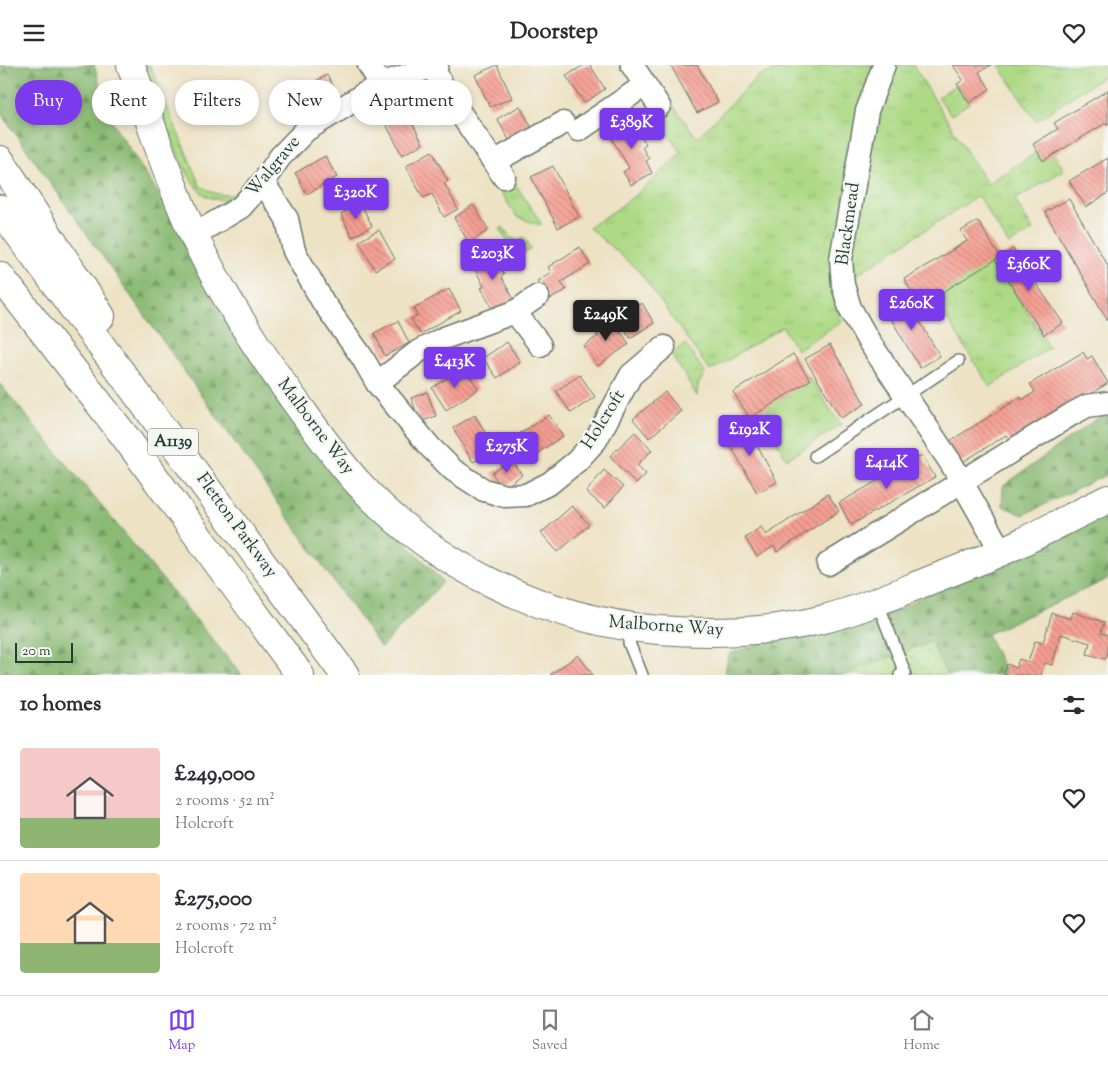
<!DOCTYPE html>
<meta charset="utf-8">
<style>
:root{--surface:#fff;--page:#f2f2f3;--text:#2b2b33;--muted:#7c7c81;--line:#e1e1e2;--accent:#7c3aed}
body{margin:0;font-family:"Sorts Mill Goudy",serif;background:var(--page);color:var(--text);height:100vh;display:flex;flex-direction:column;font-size:19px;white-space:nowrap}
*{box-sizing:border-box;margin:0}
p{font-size:16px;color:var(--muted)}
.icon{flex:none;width:28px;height:28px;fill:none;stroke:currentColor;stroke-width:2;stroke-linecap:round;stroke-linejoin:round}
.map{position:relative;height:610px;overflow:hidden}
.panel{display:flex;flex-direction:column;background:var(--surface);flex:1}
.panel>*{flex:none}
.hud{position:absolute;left:15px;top:15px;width:500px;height:45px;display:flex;gap:10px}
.scale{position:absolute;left:15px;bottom:12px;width:58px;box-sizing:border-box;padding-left:5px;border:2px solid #1f3d34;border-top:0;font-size:14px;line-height:18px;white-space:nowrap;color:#1f3d34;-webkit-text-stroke:4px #f6f6f2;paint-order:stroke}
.price{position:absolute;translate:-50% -42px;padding:0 11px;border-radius:5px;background:var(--accent);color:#fff;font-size:16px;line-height:32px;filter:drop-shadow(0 1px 2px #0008)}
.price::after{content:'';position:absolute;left:50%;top:30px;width:15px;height:11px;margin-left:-8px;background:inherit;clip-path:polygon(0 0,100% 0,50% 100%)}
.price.active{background:#222;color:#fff}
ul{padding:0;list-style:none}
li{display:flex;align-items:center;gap:15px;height:125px;padding:0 20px}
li+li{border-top:1px solid var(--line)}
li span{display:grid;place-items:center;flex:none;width:140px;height:100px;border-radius:5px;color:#555}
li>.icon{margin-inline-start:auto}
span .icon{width:60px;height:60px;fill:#fffc;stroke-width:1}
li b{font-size:21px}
h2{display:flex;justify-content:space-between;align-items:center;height:60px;padding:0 20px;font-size:21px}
.tag{padding:0 18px;border-radius:22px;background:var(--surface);box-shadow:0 2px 8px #0003;font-size:18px;line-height:45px}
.tag.active{background:var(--accent);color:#fff}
header{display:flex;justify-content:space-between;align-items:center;height:65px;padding:0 20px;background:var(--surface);font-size:22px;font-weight:800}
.menu{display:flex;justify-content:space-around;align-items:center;height:70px;border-top:1px solid var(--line);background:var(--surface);font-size:14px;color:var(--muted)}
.menu a{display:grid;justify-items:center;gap:2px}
.menu .active{color:var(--accent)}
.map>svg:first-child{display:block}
.grass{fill:url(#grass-tufts);stroke:#668c5d}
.forest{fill:url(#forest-firs);stroke:#547c54}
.park{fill:url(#park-dots);stroke:#668c5d}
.building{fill:url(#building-back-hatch)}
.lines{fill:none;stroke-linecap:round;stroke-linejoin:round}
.lane-casing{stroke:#677766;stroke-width:14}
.street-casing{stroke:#677766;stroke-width:25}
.secondary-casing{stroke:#677766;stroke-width:30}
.highway-casing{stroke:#677766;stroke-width:30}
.lane{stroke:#fff;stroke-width:11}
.street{stroke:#fff;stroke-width:22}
.secondary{stroke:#fff;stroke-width:28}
.highway{stroke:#fff;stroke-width:28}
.labels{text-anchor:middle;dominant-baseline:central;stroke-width:4.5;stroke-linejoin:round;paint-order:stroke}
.shield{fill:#f6f6f2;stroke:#60746d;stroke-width:1}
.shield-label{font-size:16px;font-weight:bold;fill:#1f3d34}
.street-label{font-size:18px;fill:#1f3d34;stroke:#f6f6f2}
</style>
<header><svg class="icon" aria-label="menu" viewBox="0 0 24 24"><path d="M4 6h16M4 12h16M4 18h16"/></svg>Doorstep<svg class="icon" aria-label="heart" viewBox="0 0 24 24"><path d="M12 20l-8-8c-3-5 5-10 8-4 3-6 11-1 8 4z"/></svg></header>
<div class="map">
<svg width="1108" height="610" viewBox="0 0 1108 610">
<defs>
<pattern id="grass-tufts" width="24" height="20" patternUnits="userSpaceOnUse" patternTransform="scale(1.25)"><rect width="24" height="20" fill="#aeda86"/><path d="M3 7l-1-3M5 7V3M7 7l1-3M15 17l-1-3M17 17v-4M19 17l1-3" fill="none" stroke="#95bc74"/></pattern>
<pattern id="forest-firs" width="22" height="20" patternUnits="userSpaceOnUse" patternTransform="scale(1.25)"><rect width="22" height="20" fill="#8aba73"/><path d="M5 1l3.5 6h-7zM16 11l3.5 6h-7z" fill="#70985f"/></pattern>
<pattern id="park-dots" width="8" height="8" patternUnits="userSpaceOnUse" patternTransform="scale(1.25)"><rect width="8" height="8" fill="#aeda86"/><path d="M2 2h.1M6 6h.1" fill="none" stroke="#95bc74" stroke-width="1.8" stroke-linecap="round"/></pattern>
<pattern id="building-back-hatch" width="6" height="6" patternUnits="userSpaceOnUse" patternTransform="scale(1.25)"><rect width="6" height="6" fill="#f79e92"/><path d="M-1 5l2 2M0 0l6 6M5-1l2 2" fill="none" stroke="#c78278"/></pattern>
</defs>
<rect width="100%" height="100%" fill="#f6f6f2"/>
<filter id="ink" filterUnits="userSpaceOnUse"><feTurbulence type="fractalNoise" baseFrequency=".02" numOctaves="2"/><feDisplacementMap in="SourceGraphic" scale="10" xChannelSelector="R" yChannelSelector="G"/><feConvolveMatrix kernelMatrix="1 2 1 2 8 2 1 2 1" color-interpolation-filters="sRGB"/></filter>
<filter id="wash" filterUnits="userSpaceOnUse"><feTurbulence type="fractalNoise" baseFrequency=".0096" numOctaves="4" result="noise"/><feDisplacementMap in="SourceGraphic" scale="20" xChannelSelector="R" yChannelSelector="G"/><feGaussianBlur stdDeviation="1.12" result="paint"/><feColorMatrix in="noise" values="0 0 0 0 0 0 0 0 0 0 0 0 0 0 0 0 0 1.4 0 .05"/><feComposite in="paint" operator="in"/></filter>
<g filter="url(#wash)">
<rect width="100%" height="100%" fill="#ede2c4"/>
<g class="grass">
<path d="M146,0h4l50,121c15,8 25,12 42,6l-6,7c-10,1 -20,2 -30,-3 -24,-14 -51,-103 -60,-131z"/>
<path d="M791,0h122l74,119 61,-39 16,25 -49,30 18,30 -24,15 -31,-49 -147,95 11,30 -45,29 -14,-23 -73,44 -71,-100 -51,-44c37,-20 64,-45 93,-75l-28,-40 16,-12 28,38 61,-62z"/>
<polygon points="999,0 1103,0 1108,8 1036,56"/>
<polygon points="510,111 541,158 540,160 517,152 496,120"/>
<polygon points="503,162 511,173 518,175 524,172 532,184 517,192 500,164"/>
<polygon points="994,194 1049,282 990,322 933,232"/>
<polygon points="685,279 705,308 698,320 697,331 671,288"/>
<polygon points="809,312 841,360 787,394 757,346"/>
</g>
<g class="forest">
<polygon points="0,0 94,0 111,55 196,187 310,374 443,517 381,583 0,47"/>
<polygon points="0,319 242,610 0,610"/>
<polygon points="1102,350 1108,350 1108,409 1023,450 1002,441 1003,421"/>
<polygon points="1108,451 1108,514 987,569 1007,610 947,610 931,577 842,610 724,610 729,589 787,569 820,570 865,552 881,554 939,522"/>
</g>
<g class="park">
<polygon points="957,19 969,38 951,50 938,32"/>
<polygon points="931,577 947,610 842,610"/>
</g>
<g id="blocks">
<g class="building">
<polygon points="497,0 512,33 490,42 475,10"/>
<polygon points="584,0 590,0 605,24 584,38 566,11"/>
<polygon points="673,0 697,0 718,37 697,48 671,1"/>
<polygon points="953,0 991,0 979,7 990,24 969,38 957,19 963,15"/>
<polygon points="327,10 337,27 317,38 307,21"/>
<polygon points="1108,25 1108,60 1106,58 1043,96 1033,79 1058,64 1054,58"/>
<polygon points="520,41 534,67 512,80 497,54"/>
<polygon points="404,42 423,79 402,90 383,53"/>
<polygon points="633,51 642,66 639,68 646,79 642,82 649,94 646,96 652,108 631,120 623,107 629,103 612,74 615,72 610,64"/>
<polygon points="432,86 448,116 444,118 458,144 444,152 432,129 423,133 406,101"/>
<polygon points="325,91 337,112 307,129 295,108"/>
<polygon points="1108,93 1108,128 1086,142 1069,116"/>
<polygon points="553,101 579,152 558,163 531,112"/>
<polygon points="1069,134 1108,201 1108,256 1045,147"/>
<polygon points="361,139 372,161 352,172 341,149"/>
<polygon points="473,140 489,165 469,178 454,153"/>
<polygon points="978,156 1000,192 920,241 904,214 967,176 961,166"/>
<polygon points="379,165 395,194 375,205 359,176"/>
<polygon points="580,182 590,199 561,217 566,225 549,235 537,216 551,207 548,202"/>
<polygon points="1013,184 1063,258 1044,270 995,196"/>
<polygon points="491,185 504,209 501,212 515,236 495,247 481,223 484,221 471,197"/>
<polygon points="449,224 461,246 420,269 411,254 418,250 414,243"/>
<polygon points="904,230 940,291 920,303 884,242"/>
<polygon points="642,238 654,258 630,273 618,252"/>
<polygon points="603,254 610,263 616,259 629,279 598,301 584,281 598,271 592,262"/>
<polygon points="398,256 409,278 385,291 374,268"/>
<polygon points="507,277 520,297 497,313 483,293"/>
<polygon points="830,280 865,339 841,353 805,294"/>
<polygon points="1083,287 1087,294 1092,291 1108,318 1011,378 1006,370 958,400 945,379 1021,332 1022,335 1035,327 1030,319"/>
<polygon points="793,289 810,315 750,353 733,327"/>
<polygon points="464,302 478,324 446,345 432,323"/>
<polygon points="580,310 595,332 571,348 556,326"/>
<polygon points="427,327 436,351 420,357 411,333"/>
<polygon points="665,327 681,346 649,373 633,354"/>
<polygon points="475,350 495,385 473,397 453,363"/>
<polygon points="549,350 563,371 533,391 519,369"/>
<polygon points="743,355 777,417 757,428 723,366"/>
<polygon points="635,367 652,385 637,400 646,409 636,419 610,391"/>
<polygon points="922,390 935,412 851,460 839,438"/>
<polygon points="512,395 522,410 502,424 492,408"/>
<polygon points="604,405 623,422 605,443 586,427"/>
<polygon points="828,429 839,446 777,487 774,481 757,492 745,473 761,462 766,470"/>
<polygon points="572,441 589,460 558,487 541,468"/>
<polygon points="1073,547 1104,557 1101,568 1108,570 1108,588 1105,594 1087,589 1090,578 1061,569 1052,600 1045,598 1041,610 1004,610 1007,599 1016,603 1019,594 1028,597 1035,576 1043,578 1052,548 1071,554"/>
<polygon points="578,590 593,610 550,610"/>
</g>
</g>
</g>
<g filter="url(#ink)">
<use href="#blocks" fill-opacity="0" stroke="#677766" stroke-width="1"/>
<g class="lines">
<g class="lane-casing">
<g id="lane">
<polyline points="815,391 958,296"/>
<polyline points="877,536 905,608 900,610"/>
<polyline points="633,563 629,578 642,610"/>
</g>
</g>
<g class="street-casing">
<g id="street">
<polyline points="369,0 381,19"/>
<polyline points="632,0 659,41"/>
<polyline points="884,0 867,46 841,194 843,220 850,243 868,275 951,398 1001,486"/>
<polyline points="433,2 445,26 504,112"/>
<polyline points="579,65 645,20"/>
<polyline points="494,97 563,58"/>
<polyline points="263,117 287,154 294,186 323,237 362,292 377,318 429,381 453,405 484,425 505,431 526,430 550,418 577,396 596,375 631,310 664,282"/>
<polyline points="194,170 241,142 263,117 280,92 306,65 381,19 437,0"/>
<polyline points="515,247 540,280"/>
<polyline points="377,318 419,286 444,273 515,247 538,231"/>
<polyline points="828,499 1072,349 1087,341 1108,338"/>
</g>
</g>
<g class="secondary-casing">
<path id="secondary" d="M131,0c19,57 38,116 63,171 27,57 62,111 98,161 22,30 43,61 68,88 76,83 187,135 298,145 54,4 109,3 162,-10 33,-8 66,-22 98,-35 28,-11 57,-22 85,-34 35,-16 70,-35 105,-52"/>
</g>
<g class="highway-casing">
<g id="highway">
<polyline points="0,95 101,251"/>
<polyline points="0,144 345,610"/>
<polyline points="0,211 126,373 300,610"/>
</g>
</g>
<use href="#lane" class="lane"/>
<use href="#street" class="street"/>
<use href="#secondary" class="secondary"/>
<use href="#highway" class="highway"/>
</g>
</g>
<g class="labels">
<rect class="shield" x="148" y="363.5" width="50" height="27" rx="4"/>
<g class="shield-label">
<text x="173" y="377">A1139</text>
</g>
<g class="street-label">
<text transform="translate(274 102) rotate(-50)">Walgrave</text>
<text transform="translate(849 159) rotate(-82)">Blackmead</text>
<text transform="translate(604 355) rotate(-58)">Holcroft</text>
<text transform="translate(315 362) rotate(53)">Malborne Way</text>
<text transform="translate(236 461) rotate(54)">Fletton Parkway</text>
<text transform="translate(666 562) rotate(4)">Malborne Way</text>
</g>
</g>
</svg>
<div class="scale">20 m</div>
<b class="price" style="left:632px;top:85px">£389K</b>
<b class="price" style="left:356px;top:155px">£320K</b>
<b class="price" style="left:493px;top:216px">£203K</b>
<b class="price" style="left:1029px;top:227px">£360K</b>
<b class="price" style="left:912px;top:266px">£260K</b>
<b class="price active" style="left:606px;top:277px">£249K</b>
<b class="price" style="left:455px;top:324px">£413K</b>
<b class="price" style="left:750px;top:392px">£192K</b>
<b class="price" style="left:507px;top:409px">£275K</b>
<b class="price" style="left:887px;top:425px">£414K</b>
<div class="hud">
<a class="tag active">Buy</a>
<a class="tag">Rent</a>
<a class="tag">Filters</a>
<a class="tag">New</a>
<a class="tag">Apartment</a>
</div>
</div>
<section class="panel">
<h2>10 homes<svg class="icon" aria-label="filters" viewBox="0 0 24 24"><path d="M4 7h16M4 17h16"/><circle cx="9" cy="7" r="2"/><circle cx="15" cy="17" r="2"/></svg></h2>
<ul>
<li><span style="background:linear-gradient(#f6c9c9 70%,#8fb573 0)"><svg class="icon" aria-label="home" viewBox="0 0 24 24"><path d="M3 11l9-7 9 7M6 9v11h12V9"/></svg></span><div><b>£249,000</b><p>2 rooms · 52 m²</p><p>Holcroft</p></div><svg class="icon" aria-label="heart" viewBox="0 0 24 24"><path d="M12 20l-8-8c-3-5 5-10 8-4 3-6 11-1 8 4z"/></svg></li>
<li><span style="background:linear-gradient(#ffd9b3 70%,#8fb573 0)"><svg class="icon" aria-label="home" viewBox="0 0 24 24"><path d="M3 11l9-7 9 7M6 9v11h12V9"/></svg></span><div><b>£275,000</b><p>2 rooms · 72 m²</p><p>Holcroft</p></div><svg class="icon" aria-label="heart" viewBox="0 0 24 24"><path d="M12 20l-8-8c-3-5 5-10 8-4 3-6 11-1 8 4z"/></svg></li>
</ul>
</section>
<nav class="menu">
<a class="active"><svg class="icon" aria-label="map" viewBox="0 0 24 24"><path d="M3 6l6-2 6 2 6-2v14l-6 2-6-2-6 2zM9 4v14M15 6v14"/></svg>Map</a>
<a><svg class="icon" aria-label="saved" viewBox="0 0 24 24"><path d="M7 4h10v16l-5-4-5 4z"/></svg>Saved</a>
<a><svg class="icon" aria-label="home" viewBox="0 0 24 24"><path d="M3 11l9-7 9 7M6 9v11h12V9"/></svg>Home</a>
</nav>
